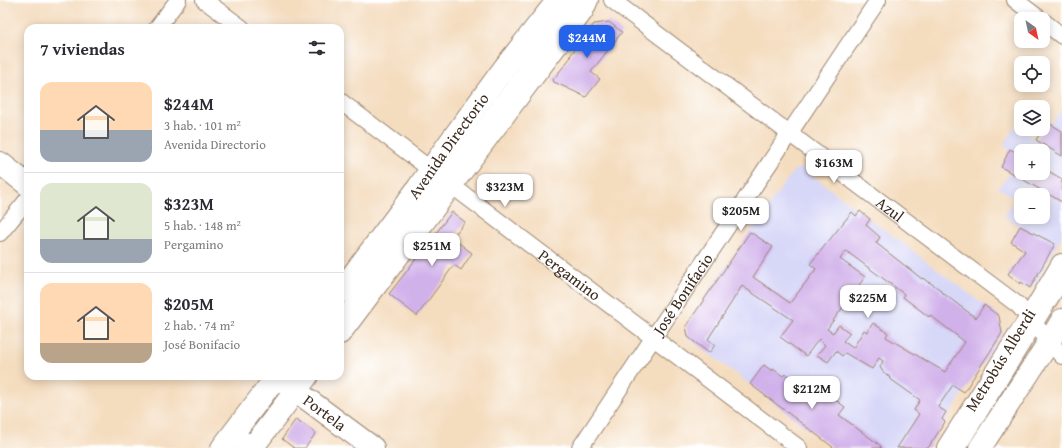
<!DOCTYPE html>
<html lang="es">
<meta charset="utf-8">
<style>
:root{--surface:#fff;--page:#f7f7f7;--text:#2b2b33;--muted:#7c7c81;--line:#e1e1e2;--accent:#2563eb}
body{margin:0;font-family:"Gentium Book Plus",serif;background:var(--page);color:var(--text);height:100vh;display:flex;flex-direction:column;font-size:15px;white-space:nowrap}
*{box-sizing:border-box;margin:0}
p{font-size:13px;color:var(--muted)}
.icon{flex:none;width:22px;height:22px;fill:none;stroke:currentColor;stroke-width:2;stroke-linecap:round;stroke-linejoin:round}
.map{position:relative;flex:1;overflow:hidden}
.panel{position:absolute;left:24px;top:24px;width:320px;height:356px;display:flex;flex-direction:column;background:var(--surface);border-radius:12px;box-shadow:0 2px 10px #0003}
.panel>*{flex:none}
.needle{width:26px;rotate:147deg}
.tools{position:absolute;left:1014px;top:12px;display:grid;gap:8px}
.tools a{display:grid;place-items:center;width:36px;height:36px;border-radius:8px;background:var(--surface);box-shadow:0 2px 10px #0003;font-size:20px}
.price{position:absolute;translate:-50% -34px;padding:0 9px;border-radius:8px;background:#fff;color:#222;font-size:13px;line-height:26px;filter:drop-shadow(0 1px 2px #0008)}
.price::after{content:'';position:absolute;left:50%;top:24px;width:12px;height:9px;margin-left:-6px;background:inherit;clip-path:polygon(0 0,100% 0,50% 100%)}
.price.on{background:var(--accent);color:#fff}
ul{padding:0;list-style:none}
li{display:flex;align-items:center;gap:12px;height:100px;padding:0 16px}
li+li{border-top:1px solid var(--line)}
li span{display:grid;place-items:center;flex:none;width:112px;height:80px;border-radius:12px;color:#555}
li>.icon{margin-inline-start:auto}
span .icon{width:48px;height:48px;fill:#fffc;stroke-width:1}
li b{font-size:17px}
h2{display:flex;justify-content:space-between;align-items:center;height:48px;padding:0 16px;font-size:17px}
.map>svg:first-child{display:block}
.built{fill:#d7d7f8;fill-rule:evenodd}
.building{fill:#d1b1ea;fill-rule:evenodd}
.lines{fill:none;stroke-linecap:round;stroke-linejoin:round}
.lane-casing{stroke:#98836e;stroke-width:10}
.street-casing{stroke:#98836e;stroke-width:18}
.secondary-casing{stroke:#98836e;stroke-width:24}
.primary-casing{stroke:#98836e;stroke-width:24}
.lane{stroke:#fff;stroke-width:8}
.street{stroke:#fff;stroke-width:16}
.secondary{stroke:#fff;stroke-width:22}
.primary{stroke:#fff;stroke-width:22}
.labels{text-anchor:middle;dominant-baseline:central;stroke-width:3;stroke-linejoin:round;paint-order:stroke}
.street-label{font-size:16px;fill:#3b2a1e;stroke:#fff}
</style>
<div class="map">
<svg width="1062" height="448" viewBox="0 0 1062 448">
<rect width="100%" height="100%" fill="#fff"/>
<filter id="ink" filterUnits="userSpaceOnUse"><feTurbulence type="fractalNoise" baseFrequency=".025" numOctaves="2"/><feDisplacementMap in="SourceGraphic" scale="8" xChannelSelector="R" yChannelSelector="G"/><feConvolveMatrix kernelMatrix="1 2 1 2 8 2 1 2 1" color-interpolation-filters="sRGB"/></filter>
<filter id="wash" filterUnits="userSpaceOnUse"><feTurbulence type="fractalNoise" baseFrequency=".012" numOctaves="4" result="noise"/><feDisplacementMap in="SourceGraphic" scale="16" xChannelSelector="R" yChannelSelector="G"/><feGaussianBlur stdDeviation="0.9" result="paint"/><feColorMatrix in="noise" values="0 0 0 0 0 0 0 0 0 0 0 0 0 0 0 0 0 1.4 0 .05"/><feComposite in="paint" operator="in"/></filter>
<g filter="url(#wash)">
<rect width="100%" height="100%" fill="#f4dcbe"/>
<g class="built">
<path d="M1062,109v127l-27,48 -11,4 -16,-14 17,-23 -14,-9 9,-16 -16,-10 13,-18 -19,-10 13,-15 -10,-6 9,-18 -6,-4 11,-19 21,14 11,-18 4,2zM1021,151h22v22h-22zM1021,195h22v22h-22z"/>
<polygon points="802,168 999,316 1002,333 928,448 834,448 688,338 686,326 750,232 794,170"/>
</g>
<g id="blocks">
<g class="building">
<polygon points="609,22 622,32 591,72 600,79 586,97 552,81 571,57 570,56 594,24"/>
<polygon points="1047,122 1062,131 1062,156 1036,140"/>
<polygon points="1010,149 1021,155 1021,173 1043,173 1043,168 1062,179 1062,202 1001,167"/>
<path d="M860,211l10,8 -4,6 14,12 -4,6 46,36 1,-1 6,5v-1l12,8 -1,1 36,27 8,-13 15,11 3,17 -38,59 -11,-7 -15,22 8,5 -4,7 3,3 -17,26h-31l22,-34 -5,-4 6,-10 -31,-22 1,-1 -7,-5 -3,-5 3,-6 -4,-3 -7,11 -27,-16 -3,3 -6,-5 -8,11 -11,-7 8,-10 -6,-6 -13,17 -26,-19 13,-17 -51,-34 -34,53 7,6 -6,8 -21,-16 -2,-11 64,-94 23,15 -20,30 37,26 26,-34 -6,-5 42,-52 4,4zM846,251l58,43 -1,3 26,20 1,-2 35,27 -20,30 -59,-35 2,-4 -15,-10 -6,9 -3,-2 -11,18 -10,-7 7,-8 -11,-8 -6,8 -6,-4 38,-52 -25,-18z"/>
<polygon points="452,212 465,222 452,238 472,253 461,270 454,265 417,316 389,294"/>
<polygon points="1020,226 1055,244 1030,288 1021,282 1020,284 1008,274 1025,251 1011,242"/>
<polygon points="764,365 772,371 773,369 783,376 785,374 814,395 819,388 845,407 839,415 881,446 880,447 882,448 834,448 750,384"/>
<polygon points="296,419 316,433 305,448 294,448 282,439"/>
</g>
</g>
</g>
<g filter="url(#ink)">
<use href="#blocks" fill-opacity="0" stroke="#98836e" stroke-width="1"/>
<g class="lines">
<g class="lane-casing">
<g id="lane">
<polyline points="340,315 573,0"/>
<polyline points="239,448 248,437"/>
<polyline points="962,448 1062,287"/>
</g>
</g>
<g class="street-casing">
<g id="street">
<polyline points="204,0 242,28"/>
<path id="s1" d="M612,0l406,305 44,51"/>
<polyline points="1015,0 1040,19"/>
<polyline points="1043,21 1062,36"/>
<polyline points="157,28 178,0"/>
<path id="s2" d="M340,101l459,347"/>
<polyline points="0,233 28,199"/>
<path id="s3" d="M580,448l298,-448"/>
</g>
</g>
<g class="secondary-casing">
<g id="secondary">
<polyline points="0,163 28,185"/>
<path id="s4" d="M276,376l97,72"/>
</g>
</g>
<g class="primary-casing">
<g id="primary">
<path id="s5" d="M340,292l78,-104 29,-42 58,-79 53,-67"/>
<polyline points="340,333 582,11 587,0"/>
<polyline points="222,448 277,376"/>
<polyline points="252,448 307,376"/>
<polyline points="948,448 1030,319 1062,265"/>
<polyline points="980,448 1049,342 1062,320"/>
</g>
</g>
<use href="#lane" class="lane"/>
<use href="#street" class="street"/>
<use href="#secondary" class="secondary"/>
<use href="#primary" class="primary"/>
</g>
</g>
<g class="labels">
<g class="street-label">
<text stroke="none"><textPath href="#s5" startOffset="182">Avenida Directorio</textPath></text>
<text stroke="none"><textPath href="#s1" startOffset="348">Azul</textPath></text>
<text stroke="none"><textPath href="#s2" startOffset="288">Pergamino</textPath></text>
<text stroke="none"><textPath href="#s3" startOffset="185">José Bonifacio</textPath></text>
<text transform="translate(1000 360) rotate(-58)">Metrobús Alberdi</text>
<text stroke="none"><textPath href="#s4" startOffset="61">Portela</textPath></text>
</g>
</g>
</svg>
<div class="tools">
<a><svg class="needle" viewBox="-14 -14 28 28"><path d="M0-13l5 13h-10z" fill="#e53935"/><path d="M0 13l5-13h-10z" fill="#7c7c81"/></svg></a>
<a><svg class="icon" aria-label="locate" viewBox="0 0 24 24"><circle cx="12" cy="12" r="6"/><path d="M12 2v4M12 18v4M2 12h4M18 12h4"/></svg></a>
<a><svg class="icon" aria-label="layers" viewBox="0 0 24 24"><path d="M12 4l9 5-9 5-9-5zM3 14l9 5 9-5"/></svg></a>
<a>+</a>
<a>−</a>
</div>
<b class="price on" style="left:587px;top:59px">$244M</b>
<b class="price" style="left:834px;top:184px">$163M</b>
<b class="price" style="left:505px;top:208px">$323M</b>
<b class="price" style="left:741px;top:232px">$205M</b>
<b class="price" style="left:432px;top:267px">$251M</b>
<b class="price" style="left:868px;top:319px">$225M</b>
<b class="price" style="left:812px;top:410px">$212M</b>
<section class="panel">
<h2>7 viviendas<svg class="icon" aria-label="filters" viewBox="0 0 24 24"><path d="M4 7h16M4 17h16"/><circle cx="9" cy="7" r="2"/><circle cx="15" cy="17" r="2"/></svg></h2>
<ul>
<li><span style="background:linear-gradient(#ffd9b3 60%,#9aa5b1 0)"><svg class="icon" aria-label="home" viewBox="0 0 24 24"><path d="M3 11l9-7 9 7M6 9v11h12V9"/></svg></span><div><b>$244M</b><p>3 hab. · 101 m²</p><p>Avenida Directorio</p></div></li>
<li><span style="background:linear-gradient(#dfe7d0 70%,#9aa5b1 0)"><svg class="icon" aria-label="home" viewBox="0 0 24 24"><path d="M3 11l9-7 9 7M6 9v11h12V9"/></svg></span><div><b>$323M</b><p>5 hab. · 148 m²</p><p>Pergamino</p></div></li>
<li><span style="background:linear-gradient(#ffd9b3 75%,#b9a48a 0)"><svg class="icon" aria-label="home" viewBox="0 0 24 24"><path d="M3 11l9-7 9 7M6 9v11h12V9"/></svg></span><div><b>$205M</b><p>2 hab. · 74 m²</p><p>José Bonifacio</p></div></li>
</ul>
</section>
</div>
